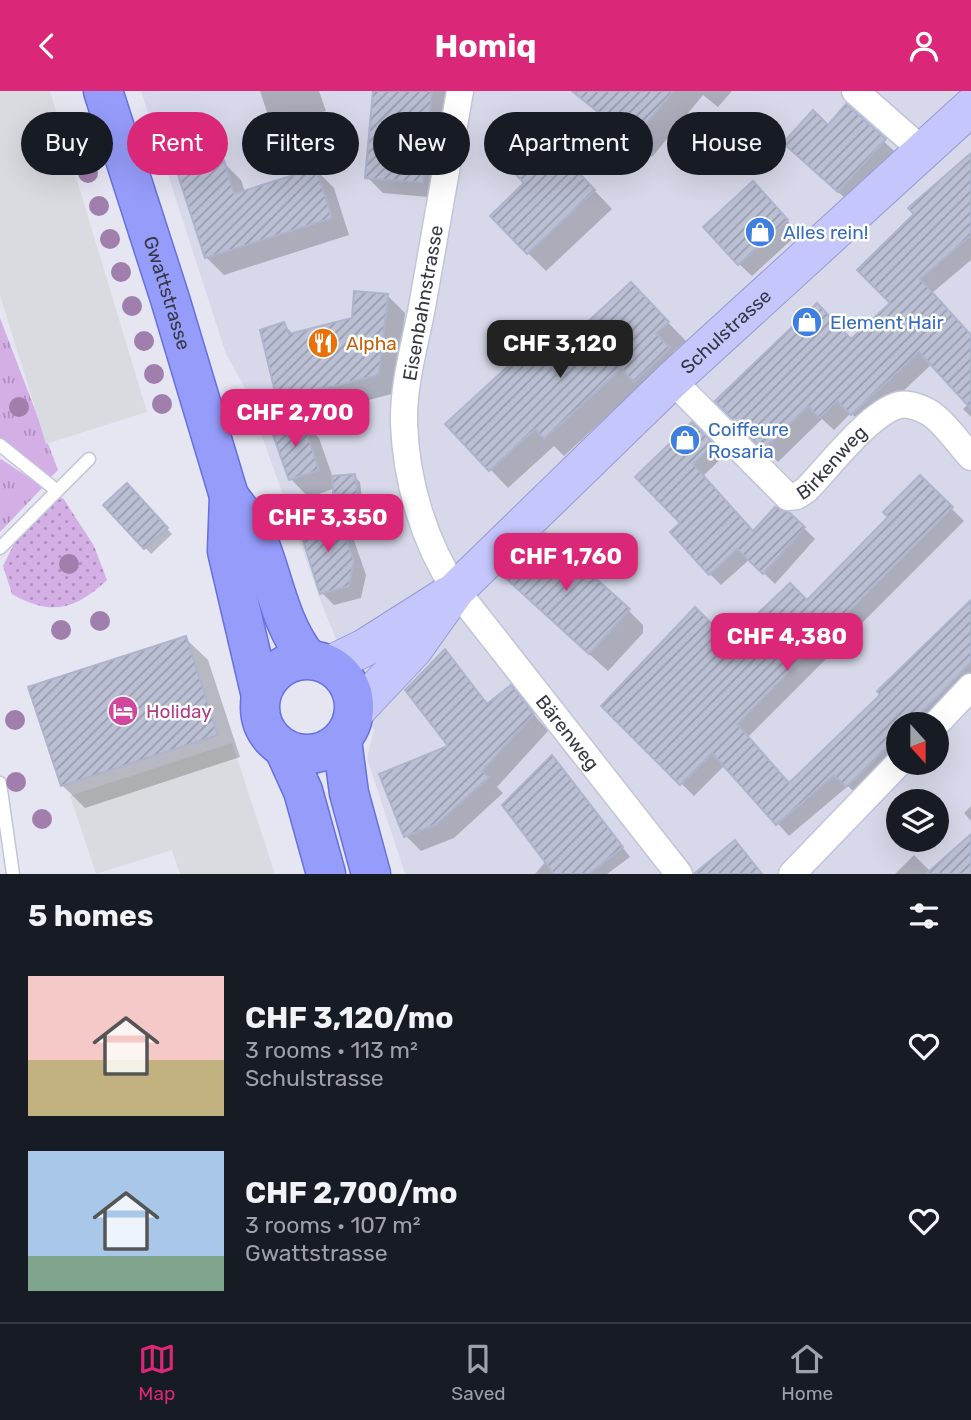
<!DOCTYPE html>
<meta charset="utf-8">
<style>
:root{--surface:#171b24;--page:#20242c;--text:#f1f3f6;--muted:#9ea1a6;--line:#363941;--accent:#db2777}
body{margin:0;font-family:Rubik,sans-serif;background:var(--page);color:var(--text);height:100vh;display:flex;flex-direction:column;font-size:26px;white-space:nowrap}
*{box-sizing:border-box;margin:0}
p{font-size:23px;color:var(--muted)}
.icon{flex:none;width:38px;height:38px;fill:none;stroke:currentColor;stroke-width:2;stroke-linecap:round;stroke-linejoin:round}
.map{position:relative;height:783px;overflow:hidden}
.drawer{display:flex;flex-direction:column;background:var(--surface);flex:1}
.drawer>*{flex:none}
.hud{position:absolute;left:21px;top:21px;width:929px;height:63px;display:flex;gap:14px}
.needle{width:46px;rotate:159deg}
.buttons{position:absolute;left:886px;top:621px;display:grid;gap:14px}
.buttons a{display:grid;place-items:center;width:63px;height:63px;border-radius:50%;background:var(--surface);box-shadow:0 7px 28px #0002;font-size:35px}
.price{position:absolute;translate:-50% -60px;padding:0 16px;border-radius:14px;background:var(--accent);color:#fff;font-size:23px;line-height:46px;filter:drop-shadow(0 2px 4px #0008)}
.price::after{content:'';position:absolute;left:50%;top:42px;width:21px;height:16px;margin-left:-10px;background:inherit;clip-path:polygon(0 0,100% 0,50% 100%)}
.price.selected{background:#222;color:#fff}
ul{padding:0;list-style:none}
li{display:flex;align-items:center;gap:21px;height:175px;padding:0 28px}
li span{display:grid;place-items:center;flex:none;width:196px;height:140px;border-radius:0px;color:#555}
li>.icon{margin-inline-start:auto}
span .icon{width:84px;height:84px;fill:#fffc;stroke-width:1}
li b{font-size:30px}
h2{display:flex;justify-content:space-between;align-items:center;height:84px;padding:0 28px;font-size:30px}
.chip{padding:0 24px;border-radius:32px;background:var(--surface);box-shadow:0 7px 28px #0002;font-size:24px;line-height:63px}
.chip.selected{background:var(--accent);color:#fff}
header{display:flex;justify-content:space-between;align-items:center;height:91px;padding:0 28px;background:var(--accent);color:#fff;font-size:32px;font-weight:700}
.tabs{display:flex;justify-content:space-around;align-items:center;height:98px;border-top:2px solid var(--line);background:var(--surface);font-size:19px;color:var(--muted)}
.tabs a{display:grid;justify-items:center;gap:4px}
.tabs .selected{color:var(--accent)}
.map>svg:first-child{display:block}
.residential{fill:#d7d9ea;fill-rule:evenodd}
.grass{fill:url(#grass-tufts)}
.park{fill:url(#park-dots)}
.parking{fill:#dadbe0}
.shadow{fill:#0003}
.building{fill:url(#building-hatch);stroke:#aeb4cd;stroke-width:2}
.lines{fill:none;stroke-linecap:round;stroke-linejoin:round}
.lane-casing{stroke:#c2c4d8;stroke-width:15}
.street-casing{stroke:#c2c4d8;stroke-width:29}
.secondary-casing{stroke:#989bd3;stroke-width:39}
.primary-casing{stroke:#6670df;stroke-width:41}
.lane{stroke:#fff;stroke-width:12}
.street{stroke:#fff;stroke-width:26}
.secondary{stroke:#c4c6fc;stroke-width:37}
.primary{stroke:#969cfa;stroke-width:38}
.tree{fill:#a07fac}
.labels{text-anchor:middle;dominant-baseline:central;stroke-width:5;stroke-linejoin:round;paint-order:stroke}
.shop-label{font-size:19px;fill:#366cbe;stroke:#fff;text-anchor:start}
.street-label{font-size:19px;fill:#353744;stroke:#fff}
.food-label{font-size:19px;fill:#c56008;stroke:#fff;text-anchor:start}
.hotel-label{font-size:19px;fill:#b23c85;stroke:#fff;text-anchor:start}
</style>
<header><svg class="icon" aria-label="back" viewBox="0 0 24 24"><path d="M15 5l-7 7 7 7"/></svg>Homiq<svg class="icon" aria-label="person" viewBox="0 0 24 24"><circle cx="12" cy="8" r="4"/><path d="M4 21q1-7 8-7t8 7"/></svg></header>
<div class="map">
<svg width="971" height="783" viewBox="0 0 971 783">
<defs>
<pattern id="grass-tufts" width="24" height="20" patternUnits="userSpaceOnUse" patternTransform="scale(1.75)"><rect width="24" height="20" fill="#d3afe5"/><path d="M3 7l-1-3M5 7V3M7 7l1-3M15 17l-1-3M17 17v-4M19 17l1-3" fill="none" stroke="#ac8fbb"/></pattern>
<pattern id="park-dots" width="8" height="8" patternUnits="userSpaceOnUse" patternTransform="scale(1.75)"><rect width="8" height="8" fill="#d3afe5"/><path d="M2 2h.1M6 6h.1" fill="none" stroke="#ac8fbb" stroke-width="1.8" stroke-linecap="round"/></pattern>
<pattern id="building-hatch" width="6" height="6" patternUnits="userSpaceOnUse" patternTransform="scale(1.75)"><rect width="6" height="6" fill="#bbbfd3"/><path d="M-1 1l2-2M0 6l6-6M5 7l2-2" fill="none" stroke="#999cad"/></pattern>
</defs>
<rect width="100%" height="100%" fill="#e5e6f2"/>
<path class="residential" d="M141,0h830v783h-566l-38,-116 7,-28 -50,-120 -80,-224 -18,-32zM898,634h38v38h-38zM898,710h38v39h-38z"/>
<g class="grass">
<polygon points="0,227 58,379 51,386 0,348"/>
<polygon points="1,368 43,396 0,441 0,369"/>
</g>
<path class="park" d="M63,407l31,48 13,34c-31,29 -55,37 -95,14l-9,-28 12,-24 42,-43z"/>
<g class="parking">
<polygon points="0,0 50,0 147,321 46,353 0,204"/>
<polygon points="232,652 275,783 180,783 172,759 96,783 70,705"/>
</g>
<g class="shadow">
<polygon points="260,0 319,0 326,20 281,36 268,24"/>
<polygon points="375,0 449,0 439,107 383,102 367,86"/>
<polygon points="597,0 732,0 718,16 703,4 652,66 588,11"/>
<polygon points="846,16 903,68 857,118 804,70"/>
<polygon points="558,61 612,118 546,180 528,162"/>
<polygon points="971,64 971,169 932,202 971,245 971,326 963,318 968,313 932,273 865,336 851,322 834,339 822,328 778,371 717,310 852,250 892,212 916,123"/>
<polygon points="223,71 241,89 245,101 316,79 334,97 349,144 224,184 206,166"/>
<polygon points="765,105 799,142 752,185 739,173"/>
<polygon points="387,204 405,222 396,302 297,327 279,309 262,240 283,233 294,244 354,228"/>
<polygon points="648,211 686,250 673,261 687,276 640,295 564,365 554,355 508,397 448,333 559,286"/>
<polygon points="301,329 319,347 333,387 354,385 360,391 363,416 342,418 336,412 335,397 309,407 291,388 274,339"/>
<polygon points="692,334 723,366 703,385 754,442 804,437 815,448 775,493 750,468 721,494 710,483 682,432"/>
<polygon points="920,386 964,430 748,646 790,694 883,604 971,511 971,596 933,634 898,634 898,669 860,707 848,695 789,745 725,674 694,705 603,615 807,512 891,426"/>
<polygon points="127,395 172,443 151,463 106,414"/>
<polygon points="337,426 350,438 366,484 361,507 334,514 322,502"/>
<polygon points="522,502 624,515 643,534 643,542 608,580"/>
<polygon points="185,547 208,569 240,666 85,717 62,694"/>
<polygon points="445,560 489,614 511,597 548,640 497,696 503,702 454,747 421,760 406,745 451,656 407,599"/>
<polygon points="560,675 630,766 607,783 535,783 546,770"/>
<polygon points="971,715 971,730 964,722"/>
<polygon points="971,745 971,783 895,783 914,764 931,781"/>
</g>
<g class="building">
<polygon points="373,0 432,0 423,92 365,87"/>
<polygon points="572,0 673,0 633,49"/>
<polygon points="846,13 886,48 838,101 783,52 813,19 828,34"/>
<polygon points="540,41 595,99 527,163 490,125 524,92 506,73"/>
<polygon points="971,62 971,144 920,188 971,244 971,318 919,261 851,324 837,310 819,327 808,315 763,359 715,310 817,212 851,248 890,212 857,179 914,123 908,117"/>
<polygon points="224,69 234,103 316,77 332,127 205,167 178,84"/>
<polygon points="753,90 788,129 738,174 703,136"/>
<polygon points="631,191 669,231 656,242 670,257 634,291 621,278 544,348 535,338 489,380 445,333 531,254 558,284 596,251 582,236"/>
<polygon points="354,200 388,203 379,284 277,309 260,239 284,231 289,243 352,227"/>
<polygon points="302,327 319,379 289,389 271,338"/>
<polygon points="692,331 714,353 693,373 753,440 775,416 790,422 805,436 763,483 737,458 709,484 670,441 680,432 635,386"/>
<polygon points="355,383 358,410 334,413 332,385"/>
<polygon points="920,384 953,416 737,633 789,692 880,604 877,600 971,509 971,571 909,634 898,634 898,645 846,696 834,684 776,734 712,662 680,694 601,615 695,516 729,550 790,492 807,509 888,426 883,421"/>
<polygon points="127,392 168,437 144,458 103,414"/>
<polygon points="338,424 354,470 349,495 320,503 299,437"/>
<polygon points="545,442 630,518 589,563 502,484"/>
<polygon points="186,545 218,644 61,695 28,596"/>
<polygon points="445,558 487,613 511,594 534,623 482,680 489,686 437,733 404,746 379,683 448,655 405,599"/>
<polygon points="552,664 623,756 589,783 554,783 502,714"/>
<polygon points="971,743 971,783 926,783"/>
<polygon points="735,749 762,783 694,783 695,782"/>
</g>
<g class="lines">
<g class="lane-casing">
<g id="lane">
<polyline points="0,354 56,399"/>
<polyline points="0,457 89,368"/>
<polyline points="0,692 13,783"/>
</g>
</g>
<g class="street-casing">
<g id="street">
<path id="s1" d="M460,0c-13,72 -26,144 -38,216 -7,37 -19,78 -18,116 2,58 20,120 52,167l223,284"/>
<polyline points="855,0 922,59"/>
<path id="s2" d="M672,289l116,117 9,-1 9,-6c22,-22 63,-77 93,-85 10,-2 27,4 35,11 14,11 25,28 37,41"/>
<polyline points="935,634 971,596"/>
<polyline points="792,783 899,672"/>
</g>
</g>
<g class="secondary-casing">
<g id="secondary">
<polyline points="329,574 364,557 446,505"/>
<path id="s3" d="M354,622l60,-64 42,-59 216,-210 299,-273"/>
</g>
</g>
<g class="primary-casing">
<g id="primary">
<path id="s4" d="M103,0l67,208 59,197 -2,55 33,141"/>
<path d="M229,405c9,13 22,27 28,41 17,41 22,86 51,122"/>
<circle cx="307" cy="616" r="47"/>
<polyline points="342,649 349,702 371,783"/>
<polyline points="284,658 303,700 326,783"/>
</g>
</g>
<use href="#lane" class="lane"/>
<use href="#street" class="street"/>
<use href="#secondary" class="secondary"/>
<use href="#primary" class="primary"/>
</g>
<g class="tree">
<circle cx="76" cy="45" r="10"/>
<circle cx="255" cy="59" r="10"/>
<circle cx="88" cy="82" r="10"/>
<circle cx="99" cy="115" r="10"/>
<circle cx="110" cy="148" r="10"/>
<circle cx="121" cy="181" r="10"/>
<circle cx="132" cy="215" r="10"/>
<circle cx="144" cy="250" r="10"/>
<circle cx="154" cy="283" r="10"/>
<circle cx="162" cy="313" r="10"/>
<circle cx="19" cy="316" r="10"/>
<circle cx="69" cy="473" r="10"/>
<circle cx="100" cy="530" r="10"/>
<circle cx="61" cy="539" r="10"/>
<circle cx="15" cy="629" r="10"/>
<circle cx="16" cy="691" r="10"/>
<circle cx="42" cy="728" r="10"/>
</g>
<defs>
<g id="shop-disc" transform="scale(1.575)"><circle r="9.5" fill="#3f7fe0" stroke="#fff"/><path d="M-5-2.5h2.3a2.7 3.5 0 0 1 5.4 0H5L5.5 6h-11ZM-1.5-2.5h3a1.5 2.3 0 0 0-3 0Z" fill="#fff"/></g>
<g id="restaurant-disc" transform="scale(1.575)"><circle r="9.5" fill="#e8710a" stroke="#fff"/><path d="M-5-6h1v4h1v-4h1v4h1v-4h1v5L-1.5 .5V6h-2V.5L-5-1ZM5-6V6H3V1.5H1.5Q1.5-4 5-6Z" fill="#fff"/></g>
<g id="hotel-disc" transform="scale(1.575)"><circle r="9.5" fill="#d1479c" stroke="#fff"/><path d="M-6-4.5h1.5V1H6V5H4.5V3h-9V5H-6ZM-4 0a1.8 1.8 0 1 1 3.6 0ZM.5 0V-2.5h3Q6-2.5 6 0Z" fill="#fff"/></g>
</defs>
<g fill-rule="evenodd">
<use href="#shop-disc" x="760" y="141"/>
<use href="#shop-disc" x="807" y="231"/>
<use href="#restaurant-disc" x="323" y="252"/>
<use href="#shop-disc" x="685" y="349"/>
<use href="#hotel-disc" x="123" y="620"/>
</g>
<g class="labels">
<g class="shop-label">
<text x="783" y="141">Alles rein!</text>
<text x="830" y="231">Element Hair</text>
<text x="708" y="338">Coiffeure<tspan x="708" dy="22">Rosaria</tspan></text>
</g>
<g class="street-label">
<text stroke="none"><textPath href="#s4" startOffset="212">Gwattstrasse</textPath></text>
<text transform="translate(423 212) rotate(-80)">Eisenbahnstrasse</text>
<text stroke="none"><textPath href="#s3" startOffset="534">Schulstrasse</textPath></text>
<text stroke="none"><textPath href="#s2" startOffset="222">Birkenweg</textPath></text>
<text stroke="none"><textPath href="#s1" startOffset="695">Bärenweg</textPath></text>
</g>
<g class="food-label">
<text x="346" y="252">Alpha</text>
</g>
<g class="hotel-label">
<text x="146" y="620">Holiday</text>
</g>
</g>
</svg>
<div class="buttons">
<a><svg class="needle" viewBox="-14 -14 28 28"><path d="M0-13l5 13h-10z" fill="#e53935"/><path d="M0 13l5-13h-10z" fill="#9ea1a6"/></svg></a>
<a><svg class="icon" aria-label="layers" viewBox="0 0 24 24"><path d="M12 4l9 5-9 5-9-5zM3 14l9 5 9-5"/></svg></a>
</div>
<b class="price selected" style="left:560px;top:289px">CHF 3,120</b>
<b class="price" style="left:295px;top:358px">CHF 2,700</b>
<b class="price" style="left:328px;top:463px">CHF 3,350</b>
<b class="price" style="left:566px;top:502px">CHF 1,760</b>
<b class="price" style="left:787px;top:582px">CHF 4,380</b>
<div class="hud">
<a class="chip">Buy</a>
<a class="chip selected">Rent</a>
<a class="chip">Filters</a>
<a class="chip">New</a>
<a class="chip">Apartment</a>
<a class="chip">House</a>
</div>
</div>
<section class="drawer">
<h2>5 homes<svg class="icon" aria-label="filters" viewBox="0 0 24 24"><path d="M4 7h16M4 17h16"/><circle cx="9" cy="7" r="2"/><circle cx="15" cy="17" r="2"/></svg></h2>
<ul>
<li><span style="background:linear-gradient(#f6c9c9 60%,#c2b280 0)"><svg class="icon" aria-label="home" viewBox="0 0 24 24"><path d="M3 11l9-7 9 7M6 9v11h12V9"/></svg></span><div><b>CHF 3,120/mo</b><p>3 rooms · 113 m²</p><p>Schulstrasse</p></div><svg class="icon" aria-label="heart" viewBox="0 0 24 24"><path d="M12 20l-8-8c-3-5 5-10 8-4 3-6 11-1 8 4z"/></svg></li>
<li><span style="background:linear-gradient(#a9c7e8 75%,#7fa58c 0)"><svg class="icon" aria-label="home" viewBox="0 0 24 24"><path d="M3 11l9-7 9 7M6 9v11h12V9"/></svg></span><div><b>CHF 2,700/mo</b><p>3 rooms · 107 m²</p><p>Gwattstrasse</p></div><svg class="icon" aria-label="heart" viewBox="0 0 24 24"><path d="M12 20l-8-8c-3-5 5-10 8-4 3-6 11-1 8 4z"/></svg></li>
</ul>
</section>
<nav class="tabs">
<a class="selected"><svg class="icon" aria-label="map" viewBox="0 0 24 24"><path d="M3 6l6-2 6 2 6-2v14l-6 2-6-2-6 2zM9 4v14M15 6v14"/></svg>Map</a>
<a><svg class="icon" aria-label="saved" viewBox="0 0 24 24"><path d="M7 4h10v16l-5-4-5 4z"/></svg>Saved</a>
<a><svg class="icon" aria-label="home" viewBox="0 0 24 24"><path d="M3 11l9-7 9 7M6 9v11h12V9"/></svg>Home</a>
</nav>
